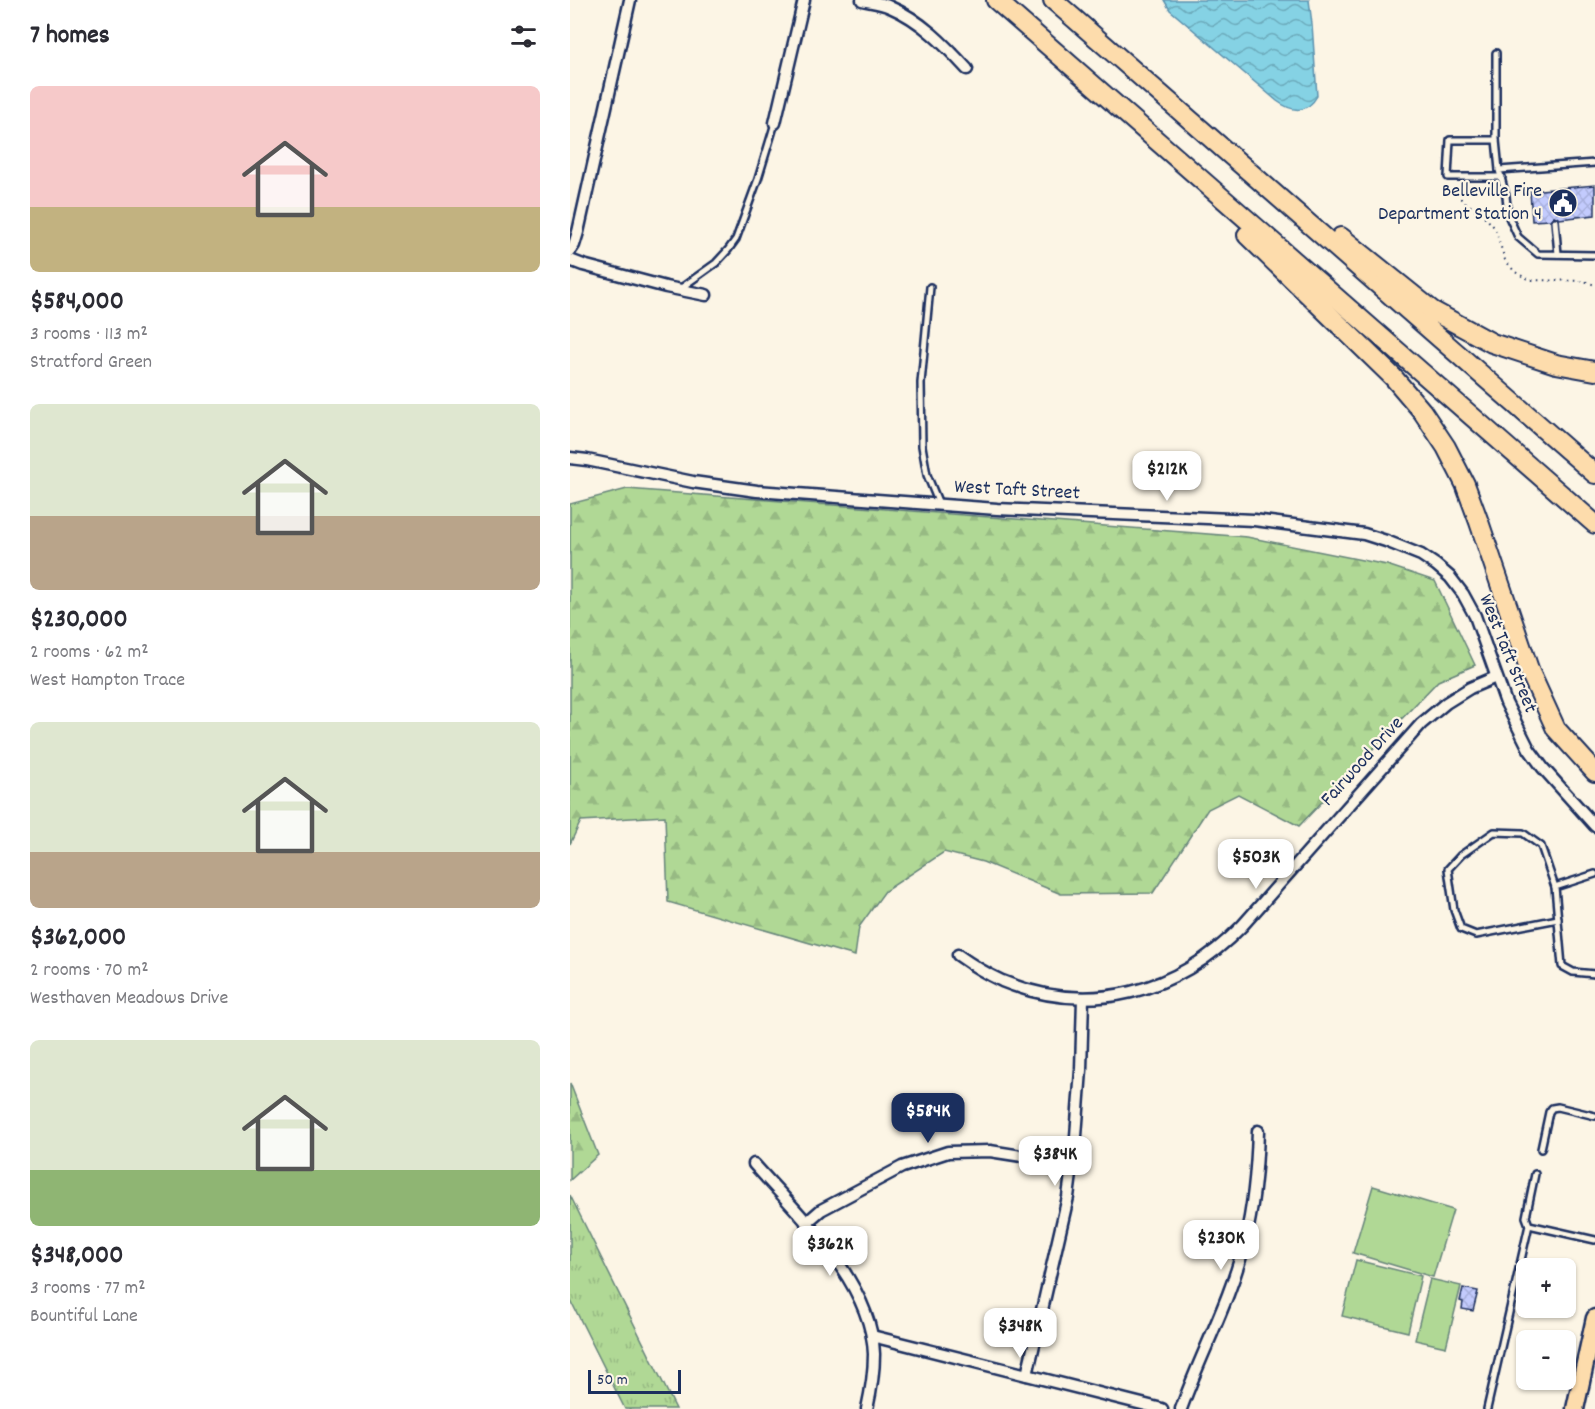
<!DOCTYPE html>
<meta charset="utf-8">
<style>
:root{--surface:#fff;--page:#f2f2f3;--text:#2b2b33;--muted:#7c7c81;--accent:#1b2f5e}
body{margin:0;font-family:Dekko,sans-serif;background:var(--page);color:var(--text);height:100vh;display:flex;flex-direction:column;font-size:22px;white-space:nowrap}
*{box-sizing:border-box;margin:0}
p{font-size:20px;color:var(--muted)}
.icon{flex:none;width:33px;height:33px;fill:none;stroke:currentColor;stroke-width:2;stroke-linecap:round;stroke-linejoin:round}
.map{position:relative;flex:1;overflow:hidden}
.drawer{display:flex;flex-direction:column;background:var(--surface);width:570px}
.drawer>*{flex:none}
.buttons{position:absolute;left:946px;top:1258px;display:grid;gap:12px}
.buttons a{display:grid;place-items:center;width:60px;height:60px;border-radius:9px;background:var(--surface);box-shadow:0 2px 4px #0004;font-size:30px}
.scale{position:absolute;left:18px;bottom:15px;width:93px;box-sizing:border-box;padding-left:6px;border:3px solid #1b2f5e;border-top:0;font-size:16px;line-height:21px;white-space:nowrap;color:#1b2f5e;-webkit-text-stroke:4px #fcf5e5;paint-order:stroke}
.price{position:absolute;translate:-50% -51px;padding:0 14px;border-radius:12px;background:#fff;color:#222;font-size:20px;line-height:39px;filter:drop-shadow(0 2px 3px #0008)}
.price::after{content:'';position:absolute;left:50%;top:36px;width:18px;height:14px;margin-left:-9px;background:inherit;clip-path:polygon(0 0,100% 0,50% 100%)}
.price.current{background:var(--accent);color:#fff}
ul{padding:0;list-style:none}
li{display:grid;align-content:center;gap:12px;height:318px;padding:0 30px}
li span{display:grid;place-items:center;height:186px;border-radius:9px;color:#555}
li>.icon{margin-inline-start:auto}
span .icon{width:108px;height:108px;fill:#fffc;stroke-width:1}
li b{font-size:26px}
h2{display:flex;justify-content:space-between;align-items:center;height:72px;padding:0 30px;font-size:26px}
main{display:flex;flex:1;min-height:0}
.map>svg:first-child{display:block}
.grass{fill:url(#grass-tufts);stroke:#66847a;stroke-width:1.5}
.forest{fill:url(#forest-firs);stroke:#66847a;stroke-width:1.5}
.park{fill:#b0d895;stroke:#66847a;stroke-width:1.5}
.water{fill:url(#water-waves);stroke:#5b91ae;stroke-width:1.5}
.building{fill:url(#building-cross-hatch);stroke:#1b2f5e;stroke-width:1.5}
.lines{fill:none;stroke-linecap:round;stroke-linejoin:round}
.lane-casing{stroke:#1b2f5e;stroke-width:10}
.street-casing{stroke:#1b2f5e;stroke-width:15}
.primary-casing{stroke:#1b2f5e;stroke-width:21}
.highway-casing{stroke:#1b2f5e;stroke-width:22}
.path{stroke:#1b2f5e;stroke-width:2;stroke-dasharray:1.5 4.5;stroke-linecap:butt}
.lane{stroke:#fcf5e5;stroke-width:5}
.street{stroke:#fcf5e5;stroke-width:10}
.primary{stroke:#fddcac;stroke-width:16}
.highway{stroke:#fddcac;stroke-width:18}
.labels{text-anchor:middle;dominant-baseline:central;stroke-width:4.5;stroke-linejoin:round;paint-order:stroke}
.poi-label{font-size:20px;fill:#1b2f5e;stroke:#fcf5e5;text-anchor:end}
.street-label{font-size:20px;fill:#1b2f5e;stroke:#fcf5e5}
</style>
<main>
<section class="drawer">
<h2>7 homes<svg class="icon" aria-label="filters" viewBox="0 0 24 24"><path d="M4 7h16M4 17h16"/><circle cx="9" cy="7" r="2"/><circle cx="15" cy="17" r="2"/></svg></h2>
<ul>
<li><span style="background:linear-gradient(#f6c9c9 65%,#c2b280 0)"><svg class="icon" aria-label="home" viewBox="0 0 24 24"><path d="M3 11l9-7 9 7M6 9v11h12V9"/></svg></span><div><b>$584,000</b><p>3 rooms · 113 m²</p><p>Stratford Green</p></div></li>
<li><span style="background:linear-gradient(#dfe7d0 60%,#b9a48a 0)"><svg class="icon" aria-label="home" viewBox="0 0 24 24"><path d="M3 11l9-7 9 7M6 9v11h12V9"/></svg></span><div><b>$230,000</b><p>2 rooms · 62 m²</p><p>West Hampton Trace</p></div></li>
<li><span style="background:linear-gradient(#dfe7d0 70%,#b9a48a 0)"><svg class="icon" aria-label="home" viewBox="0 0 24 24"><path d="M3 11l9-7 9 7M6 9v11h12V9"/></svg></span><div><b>$362,000</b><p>2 rooms · 70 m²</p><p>Westhaven Meadows Drive</p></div></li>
<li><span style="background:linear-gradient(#dfe7d0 70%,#8fb573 0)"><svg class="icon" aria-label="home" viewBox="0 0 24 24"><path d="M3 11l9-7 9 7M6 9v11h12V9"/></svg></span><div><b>$348,000</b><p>3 rooms · 77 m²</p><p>Bountiful Lane</p></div></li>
</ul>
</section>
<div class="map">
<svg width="1025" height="1409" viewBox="0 0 1025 1409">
<defs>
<pattern id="grass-tufts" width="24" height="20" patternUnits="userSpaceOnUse" patternTransform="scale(1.5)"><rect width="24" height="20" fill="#b0d895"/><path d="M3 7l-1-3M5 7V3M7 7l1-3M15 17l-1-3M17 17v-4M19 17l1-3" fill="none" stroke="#97ba83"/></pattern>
<pattern id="forest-firs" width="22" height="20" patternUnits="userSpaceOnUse" patternTransform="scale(1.5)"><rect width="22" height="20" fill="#b0d895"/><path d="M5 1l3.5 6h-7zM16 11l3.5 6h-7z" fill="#97ba83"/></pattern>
<pattern id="water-waves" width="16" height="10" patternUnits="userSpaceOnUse" patternTransform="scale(1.5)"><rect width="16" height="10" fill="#85d2e4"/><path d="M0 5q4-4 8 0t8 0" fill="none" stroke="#6cabbc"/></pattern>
<pattern id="building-cross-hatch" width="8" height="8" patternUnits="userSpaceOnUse" patternTransform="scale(1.5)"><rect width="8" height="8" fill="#c3cbfd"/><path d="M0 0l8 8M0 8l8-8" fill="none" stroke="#a7afdb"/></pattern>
</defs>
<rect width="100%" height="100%" fill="#fcf5e5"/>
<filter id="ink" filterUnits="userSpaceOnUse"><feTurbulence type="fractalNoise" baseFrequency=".0167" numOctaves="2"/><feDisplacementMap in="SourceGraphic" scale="12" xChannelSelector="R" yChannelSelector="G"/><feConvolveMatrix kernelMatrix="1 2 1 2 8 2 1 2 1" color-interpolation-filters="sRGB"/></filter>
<g filter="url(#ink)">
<polygon class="grass" points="0,1195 106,1409 55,1409 0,1299"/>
<g class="forest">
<polygon points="57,489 677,537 817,565 865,581 905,665 868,681 729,826 668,794 638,809 583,893 491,894 413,862 374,852 315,891 289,927 285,956 98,902 95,816 11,821 0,844 0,504"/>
<polygon points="0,1083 28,1155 0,1180"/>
</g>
<g class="park">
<polygon points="803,1186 883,1210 863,1277 783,1253"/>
<polygon points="786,1260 851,1276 838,1332 772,1316"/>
<polygon points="860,1279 891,1286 876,1347 845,1340"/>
</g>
<path class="water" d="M594,0h145l3,24 5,72c-10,18 -25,16 -40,5l-107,-91z"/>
<g class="building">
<polygon points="1025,185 1025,215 989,219 984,216 980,220 962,221 960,191"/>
<polygon points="893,1288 908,1291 903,1311 892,1309 893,1302 890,1301"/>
</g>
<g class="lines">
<g class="lane-casing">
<g id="lane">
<polyline points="926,53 926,140 929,170"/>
<polyline points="926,140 880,140 878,177 932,177"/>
<polyline points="1025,163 929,170 936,196 938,215 948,237 968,254 1025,255"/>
<polyline points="985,221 988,254"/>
<polyline points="360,287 351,383 352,446 357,475 369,504"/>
<polyline points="111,288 146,263 158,250 166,239 188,179 205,123"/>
<polyline points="1025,874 985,887 992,966 1003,972 1025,974"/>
<polyline points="985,887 971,846 953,833 924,832 891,855 878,869 884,910 891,929 906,935 988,919"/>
<polyline points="971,1149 979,1112 982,1108 988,1107 1025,1116"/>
<polyline points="965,1174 956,1217 959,1225 1025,1240"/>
<polyline points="917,1409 959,1225"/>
</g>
</g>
<g class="street-casing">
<g id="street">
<path d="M292,0c9,2 20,3 28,7 31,13 55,38 77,62"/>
<polyline points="205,123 234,0"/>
<polyline points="0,251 4,245 8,232 60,0"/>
<polyline points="0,260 13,265 96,287 136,295"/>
<polyline points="0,458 17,460 123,482 187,491 427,509 684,520 794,534 816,541 851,555 866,565 880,577 893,594 905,616 936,703 959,749 973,768 1025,826"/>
<path d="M388,955c14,10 29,19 44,26 88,36 175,12 240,-55l179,-202 25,-21 24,-15 26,-11"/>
<path d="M184,1164c45,51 118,119 120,190 0,19 -3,37 -7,55"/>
<polyline points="236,1223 251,1210 332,1167 378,1152 420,1151 502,1164"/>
<polyline points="302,1336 592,1409"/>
<polyline points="457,1375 498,1197 506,1136 511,1070 513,998"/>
<path d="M611,1409c20,-56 50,-110 64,-168 8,-33 12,-76 13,-110"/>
</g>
</g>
<g class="primary-casing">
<polyline id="primary" points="1005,1409 1025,1318"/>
</g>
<g class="highway-casing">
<g id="highway">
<polyline points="426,0 1025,524"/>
<polyline points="483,0 1025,474"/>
<polyline points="677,235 823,377 852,411 876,447 895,484 909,522 960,672 986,729 1025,772"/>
<polyline points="771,237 863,311 922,343 986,364 1025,371"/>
</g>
</g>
<polyline class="path" points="891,186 891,199 914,216 925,228 935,260 945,272 959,280 1014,281 1025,285"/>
<use href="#lane" class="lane"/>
<use href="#street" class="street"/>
<use href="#primary" class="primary"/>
<use href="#highway" class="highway"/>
</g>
</g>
<defs>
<g id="civic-disc" transform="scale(1.5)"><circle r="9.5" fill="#1b2f5e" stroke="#fcf5e5"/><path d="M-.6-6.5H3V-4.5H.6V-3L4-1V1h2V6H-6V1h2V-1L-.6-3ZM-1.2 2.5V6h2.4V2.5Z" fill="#fff"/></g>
</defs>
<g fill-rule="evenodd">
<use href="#civic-disc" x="993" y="203"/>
</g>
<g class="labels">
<g class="poi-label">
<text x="972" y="192">Belleville Fire<tspan x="972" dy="23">Department Station 4</tspan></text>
</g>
<g class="street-label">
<text transform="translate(447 491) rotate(3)">West Taft Street</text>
<text transform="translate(937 654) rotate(68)">West Taft Street</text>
<text transform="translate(793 762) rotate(-48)">Fairwood Drive</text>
</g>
</g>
</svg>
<div class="buttons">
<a>+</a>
<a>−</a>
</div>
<div class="scale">50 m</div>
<b class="price" style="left:597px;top:502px">$212K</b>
<b class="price" style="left:686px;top:890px">$503K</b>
<b class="price current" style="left:358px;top:1144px">$584K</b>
<b class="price" style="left:485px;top:1187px">$384K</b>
<b class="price" style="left:651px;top:1271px">$230K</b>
<b class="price" style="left:260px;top:1277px">$362K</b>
<b class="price" style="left:450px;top:1359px">$348K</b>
</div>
</main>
